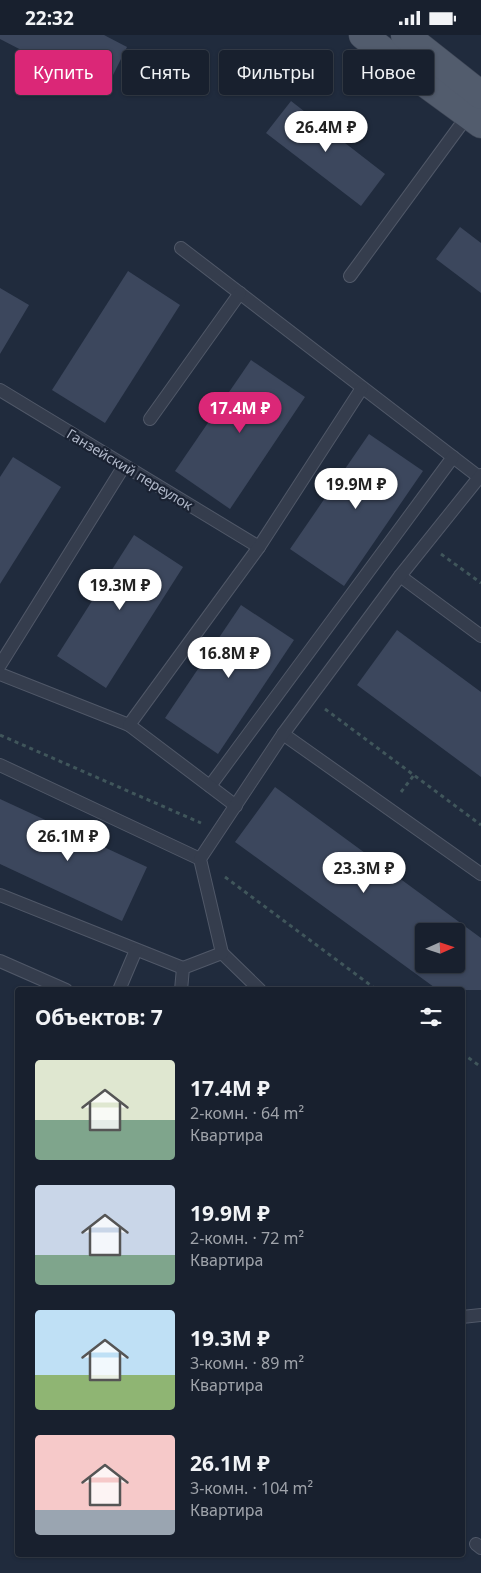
<!DOCTYPE html>
<html lang="ru">
<meta charset="utf-8">
<style>
:root{--surface:#18202e;--page:#212836;--text:#f1f3f6;--muted:#9fa3aa;--line:#363e4a;--accent:#db2777}
body{margin:0;font-family:"Noto Sans",sans-serif;background:var(--page);color:var(--text);height:100vh;display:flex;flex-direction:column;font-size:19px;white-space:nowrap}
*{box-sizing:border-box;margin:0}
p{font-size:16px;color:var(--muted)}
.icon{flex:none;width:28px;height:28px;fill:none;stroke:currentColor;stroke-width:2;stroke-linecap:round;stroke-linejoin:round}
.map{position:relative;flex:1;overflow:hidden}
.panel{position:absolute;left:15px;top:952px;width:450px;height:570px;display:flex;flex-direction:column;background:var(--surface);border-radius:5px;box-shadow:0 1px 4px #0004,0 0 0 1px var(--line)}
.panel>*{flex:none}
.top-card{position:absolute;left:15px;top:15px;width:451px;height:45px;display:flex;gap:10px}
.needle{width:32px;rotate:87deg}
.tools{position:absolute;left:415px;top:888px;display:grid;gap:10px}
.tools a{display:grid;place-items:center;width:50px;height:50px;border-radius:5px;background:var(--surface);box-shadow:0 1px 4px #0004,0 0 0 1px var(--line);font-size:25px}
.price{position:absolute;translate:-50% -42px;padding:0 11px;border-radius:18px;background:#fff;color:#222;font-size:16px;line-height:32px;filter:drop-shadow(0 1px 2px #0008)}
.price::after{content:'';position:absolute;left:50%;top:30px;width:15px;height:11px;margin-left:-8px;background:inherit;clip-path:polygon(0 0,100% 0,50% 100%)}
.price.on{background:var(--accent);color:#fff}
ul{padding:0;list-style:none}
li{display:flex;align-items:center;gap:15px;height:125px;padding:0 20px}
li span{display:grid;place-items:center;flex:none;width:140px;height:100px;border-radius:5px;color:#555}
li>.icon{margin-inline-start:auto}
span .icon{width:60px;height:60px;fill:#fffc;stroke-width:1}
li b{font-size:21px}
h2{display:flex;justify-content:space-between;align-items:center;height:60px;padding:0 20px;font-size:21px}
.chip{padding:0 18px;border-radius:5px;background:var(--surface);box-shadow:0 1px 4px #0004,0 0 0 1px var(--line);font-size:18px;line-height:45px}
.chip.on{background:var(--accent);color:#fff}
.status{display:flex;justify-content:space-between;align-items:center;height:35px;padding:0 25px;background:var(--surface);direction:ltr}
.status svg{height:14px;fill:currentColor}
.map>svg:first-child{display:block}
.building{fill:#3c475d;fill-rule:evenodd}
.lines{fill:none;stroke-linecap:round;stroke-linejoin:round}
.service-casing{stroke:#505868;stroke-width:14}
.primary-casing{stroke:#3e4656;stroke-width:29}
.path{stroke:#40565b;stroke-width:3;stroke-dasharray:4 4;stroke-linecap:butt}
.service{stroke:#353d4d;stroke-width:12}
.primary{stroke:#525c6d;stroke-width:28}
.labels{text-anchor:middle;dominant-baseline:central;stroke-width:4.5;stroke-linejoin:round;paint-order:stroke}
.street-label{font-size:14px;fill:#b0b8c9;stroke:#1a2232}
</style>
<div class="status"><b>22:32</b><svg viewBox="0 0 49 12"><path d="M0 12V9h3v3zM5 12V6h3v6zM10 12V3h3v9zM15 12V0h3v12zM26 1h20v11H26zM47 4h2v5h-2z"/></svg></div>
<div class="map">
<svg width="481" height="1538" viewBox="0 0 481 1538">
<rect width="100%" height="100%" fill="#202b3d"/>
<g class="building">
<polygon points="0,0 104,0 127,12 104,58 0,4"/>
<polygon points="291,66 385,139 361,171 266,98"/>
<polygon points="460,192 481,208 481,258 436,224"/>
<polygon points="128,236 180,270 105,388 52,355"/>
<polygon points="0,253 29,270 0,319"/>
<polygon points="251,325 305,362 230,474 175,436"/>
<polygon points="369,399 423,436 344,551 290,514"/>
<polygon points="13,422 61,452 0,549 0,442"/>
<polygon points="134,500 183,532 106,653 57,621"/>
<polygon points="241,570 294,605 218,719 165,683"/>
<polygon points="397,595 481,657 481,742 357,650"/>
<path d="M275,752l206,151v52h-43l-203,-148zM424,896h32v33h-32z"/>
<polygon points="0,764 147,832 122,886 0,829"/>
</g>
<g class="lines">
<g class="service-casing">
<g id="service">
<polyline points="181,213 479,442"/>
<polyline points="350,241 468,80"/>
<polyline points="0,355 259,512"/>
<polyline points="150,384 240,258"/>
<polyline points="400,541 481,601"/>
<polyline points="0,630 124,431"/>
<polyline points="0,639 129,690"/>
<polyline points="283,699 481,839"/>
<polyline points="0,730 200,824"/>
<polyline points="210,751 453,422"/>
<polyline points="236,771 129,690 259,512 362,353"/>
<polyline points="0,860 183,933"/>
<polyline points="222,918 260,955"/>
<polyline points="0,926 66,955"/>
<polyline points="119,955 136,915"/>
<polyline points="181,955 183,933 222,918 200,824 283,699 400,541 481,440"/>
<polyline points="462,1282 481,1280"/>
<polyline points="476,1509 481,1513"/>
</g>
</g>
<g class="primary-casing">
<g id="primary">
<polyline points="363,0 414,40 481,89"/>
<polyline points="405,0 481,60"/>
</g>
</g>
<g class="path">
<polyline points="441,519 481,548"/>
<polyline points="325,674 481,790"/>
<polyline points="0,700 201,788"/>
<polyline points="401,757 414,740"/>
<polyline points="225,842 377,955"/>
<polyline points="462,1018 481,1032"/>
</g>
<use href="#service" class="service"/>
<use href="#primary" class="primary"/>
</g>
<g class="labels">
<g class="street-label">
<text transform="translate(130 434) rotate(31)">Ганзейский переулок</text>
</g>
</g>
</svg>
<div class="tools">
<a><svg class="needle" viewBox="-14 -14 28 28"><path d="M0-13l5 13h-10z" fill="#e53935"/><path d="M0 13l5-13h-10z" fill="#9fa3aa"/></svg></a>
</div>
<b class="price" style="left:326px;top:118px">26.4M ₽</b>
<b class="price on" style="left:240px;top:399px">17.4M ₽</b>
<b class="price" style="left:356px;top:475px">19.9M ₽</b>
<b class="price" style="left:120px;top:576px">19.3M ₽</b>
<b class="price" style="left:229px;top:644px">16.8M ₽</b>
<b class="price" style="left:68px;top:827px">26.1M ₽</b>
<b class="price" style="left:364px;top:859px">23.3M ₽</b>
<div class="top-card">
<a class="chip on">Купить</a>
<a class="chip">Снять</a>
<a class="chip">Фильтры</a>
<a class="chip">Новое</a>
</div>
<section class="panel">
<h2>Объектов: 7<svg class="icon" aria-label="filters" viewBox="0 0 24 24"><path d="M4 7h16M4 17h16"/><circle cx="9" cy="7" r="2"/><circle cx="15" cy="17" r="2"/></svg></h2>
<ul>
<li><span style="background:linear-gradient(#dfe7d0 60%,#7fa58c 0)"><svg class="icon" aria-label="home" viewBox="0 0 24 24"><path d="M3 11l9-7 9 7M6 9v11h12V9"/></svg></span><div><b>17.4M ₽</b><p>2-комн. · 64 m²</p><p>Квартира</p></div></li>
<li><span style="background:linear-gradient(#c9d6e8 70%,#7fa58c 0)"><svg class="icon" aria-label="home" viewBox="0 0 24 24"><path d="M3 11l9-7 9 7M6 9v11h12V9"/></svg></span><div><b>19.9M ₽</b><p>2-комн. · 72 m²</p><p>Квартира</p></div></li>
<li><span style="background:linear-gradient(#bfe0f5 65%,#8fb573 0)"><svg class="icon" aria-label="home" viewBox="0 0 24 24"><path d="M3 11l9-7 9 7M6 9v11h12V9"/></svg></span><div><b>19.3M ₽</b><p>3-комн. · 89 m²</p><p>Квартира</p></div></li>
<li><span style="background:linear-gradient(#f6c9c9 75%,#9aa5b1 0)"><svg class="icon" aria-label="home" viewBox="0 0 24 24"><path d="M3 11l9-7 9 7M6 9v11h12V9"/></svg></span><div><b>26.1M ₽</b><p>3-комн. · 104 m²</p><p>Квартира</p></div></li>
</ul>
</section>
</div>
